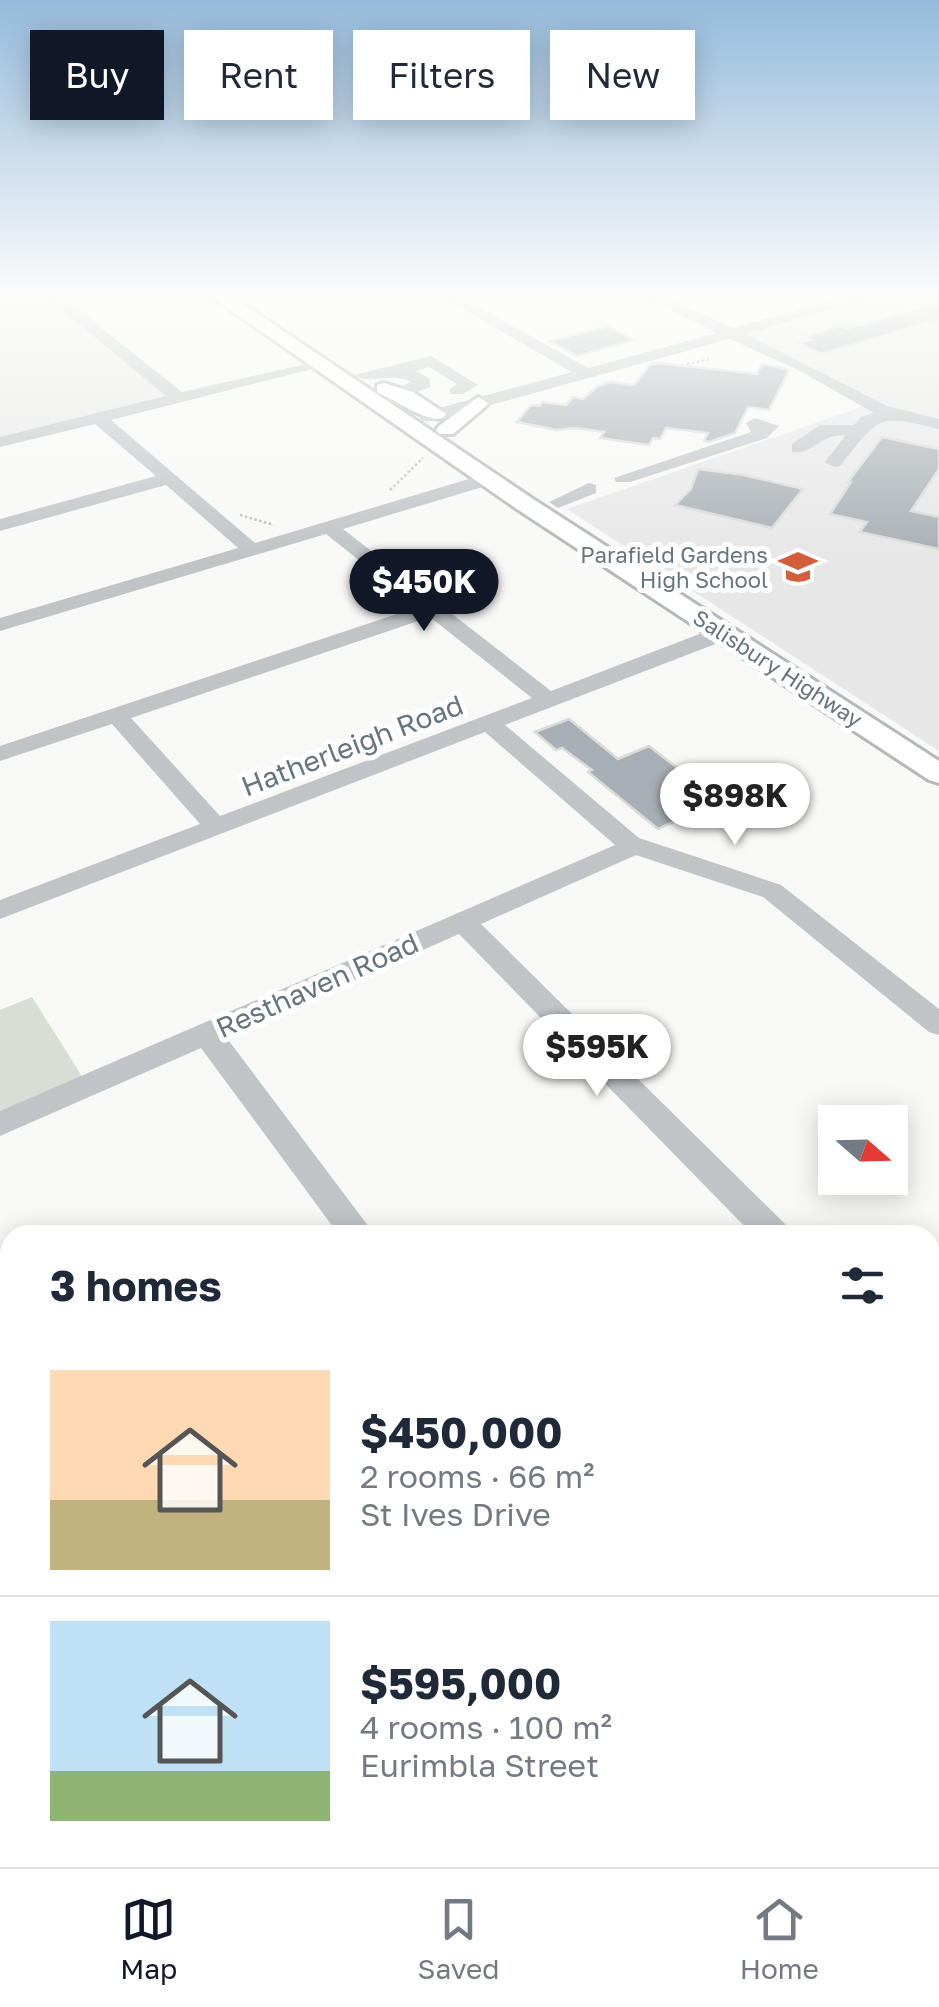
<!DOCTYPE html>
<meta charset="utf-8">
<style>
:root{--surface:#fff;--page:#f2f2f3;--text:#1f2937;--muted:#747a83;--line:#e0e1e3;--accent:#111827}
body{margin:0;font-family:"Golos Text",sans-serif;background:var(--page);color:var(--text);height:100vh;display:flex;flex-direction:column;font-size:38px;white-space:nowrap}
*{box-sizing:border-box;margin:0}
p{font-size:32px;color:var(--muted)}
.icon{flex:none;width:55px;height:55px;fill:none;stroke:currentColor;stroke-width:2;stroke-linecap:round;stroke-linejoin:round}
.map{position:relative;flex:1;overflow:hidden}
.sheet{position:absolute;left:0px;top:1225px;width:940px;height:642px;display:flex;flex-direction:column;background:var(--surface);border-radius:30px 30px 0 0;box-shadow:0 5px 25px #0003}
.sheet>*{flex:none}
.hud{position:absolute;left:30px;top:30px;width:880px;height:90px;display:flex;gap:20px}
.needle{width:65px;rotate:110deg}
.fabs{position:absolute;left:818px;top:1105px;display:grid;gap:20px}
.fabs a{display:grid;place-items:center;width:90px;height:90px;border-radius:0px;background:var(--surface);box-shadow:0 5px 25px #0003;font-size:50px}
.price{position:absolute;translate:-50% -85px;padding:0 22px;border-radius:35px;background:#fff;color:#222;font-size:32px;line-height:65px;filter:drop-shadow(0 2px 5px #0008)}
.price::after{content:'';position:absolute;left:50%;top:60px;width:30px;height:22px;margin-left:-15px;background:inherit;clip-path:polygon(0 0,100% 0,50% 100%)}
.price.current{background:var(--accent);color:#fff}
ul{padding:0;list-style:none}
li{display:flex;align-items:center;gap:30px;height:250px;padding:0 50px}
li+li{border-top:2px solid var(--line)}
li span{display:grid;place-items:center;flex:none;width:280px;height:200px;border-radius:0px;color:#555}
li>.icon{margin-inline-start:auto}
span .icon{width:120px;height:120px;fill:#fffc;stroke-width:1}
li b{font-size:42px}
h2{display:flex;justify-content:space-between;align-items:center;height:120px;padding:0 50px;font-size:42px}
.chip{padding:0 35px;border-radius:0px;background:var(--surface);box-shadow:0 5px 25px #0003;font-size:35px;line-height:90px}
.chip.current{background:var(--accent);color:#fff}
.dock{display:flex;justify-content:space-around;align-items:center;height:140px;border-top:2px solid var(--line);background:var(--surface);font-size:28px;color:var(--muted)}
.dock a{display:grid;justify-items:center;gap:5px}
.dock .current{color:var(--accent)}
.map>svg:first-child{display:block}
.built{fill:#e6e7e6}
.green{fill:#d8ddd6}
.building{fill:#a8afb4;stroke:#dadad9;stroke-width:2.5}
.lines{fill:none;stroke-linecap:round;stroke-linejoin:round}
.major-casing{stroke:#b4b8bb;stroke-width:6}
.path{stroke:#babdbf;stroke-width:2.5;stroke-dasharray:2.5 2.5;stroke-linecap:butt}
.minor{fill:#c0c4c7;fill-rule:evenodd}
.major{fill:#fff;fill-rule:evenodd}
.labels{text-anchor:middle;dominant-baseline:central;stroke-width:10;stroke-linejoin:round;paint-order:stroke}
.far-poi-label{font-size:22px;fill:#66747e;stroke:#fff;text-anchor:end}
.far-street-label{font-size:22px;fill:#66747e;stroke:#fff}
.street-label{font-size:28px;fill:#66747e;stroke:#fff}
</style>
<div class="map">
<svg width="939" height="1867" viewBox="0 0 939 1867">
<rect width="100%" height="100%" fill="#f8f8f6"/>
<g class="built">
<polygon points="0,295 51,295 178,397 0,442"/>
<polygon points="871,295 939,295 939,751 567,509 870,404 729,334"/>
</g>
<polygon class="green" points="32,997 88,1086 0,1124 0,1010"/>
<g class="building">
<polygon points="939,303 939,319 821,354 798,343 811,340 804,337 840,326 847,329"/>
<polygon points="608,326 634,340 577,356 550,341"/>
<polygon points="657,363 757,374 762,364 789,370 769,410 748,407 735,433 709,442 704,441 708,433 666,428 660,439 653,438 649,445 600,438 604,432 576,428 556,430 517,422 531,405 540,406 542,402 566,405 573,397 583,399 598,386 610,382 634,385 650,365"/>
<polygon points="882,437 939,449 939,469 911,511 939,517 939,549 860,532 867,522 830,514 851,482 848,482"/>
<polygon points="698,469 744,475 803,489 772,528 675,505 691,489"/>
<polygon points="569,719 618,759 649,746 720,801 658,829 588,772 592,770 562,748 556,750 535,732"/>
</g>
<g class="lines">
<g class="major-casing">
<g id="major">
<polygon points="209,295 230,295 533,499 939,761 939,783 929,780 517,509"/>
<path d="M384,383l29,9 33,22 -3,4c-20,4 -45,-18 -66,-25v-8z"/>
<polygon points="478,397 488,403 485,407 453,434 439,434 436,430 439,426"/>
</g>
</g>
<g class="path">
<polyline points="687,364 712,359"/>
<polyline points="390,490 423,458"/>
<polyline points="240,515 274,525"/>
</g>
<g class="minor">
<path d="M44,295h16l122,97 142,-32v6l-213,54 144,123 227,-68h14v8l-153,46 208,162 164,-63h16l3,5 -3,5 -226,87 134,113 142,47 158,124v26l-10,-3 -166,-135 -127,-42 -155,69 305,301 5,10h-38l-294,-301 -233,103 149,198h-36l-138,-187 -201,88v-25l615,-266 -130,-113 -485,187v-19l200,-76 -88,-100 -112,37v-15l418,-139 -92,-73 -326,97v-13l238,-70 -72,-63 -166,46v-12l156,-43 -61,-52 -95,23v-10l166,-41zM430,617l102,81 -312,118 -89,-98z"/>
<path d="M439,295h18l131,73 129,-35 -76,-38h19l73,33 121,-33h24l-132,39 141,72 52,13v10c-63,-15 -59,-13 -99,37l-6,1 -9,-5 21,-27c-27,-1 -32,20 -54,17v-8l28,-19h34l7,-8 13,-4 -76,-43 -68,-31 -297,82h-12v-8l151,-41z"/>
<path d="M431,356l47,29 -15,9h-12l-2,-4 8,-6 -28,-17 -13,4 14,8v8l-36,14 -6,-1v-8l23,-10c-18,-11 -40,4 -57,-7z"/>
<polygon points="755,418 779,426 767,438 630,482 616,482 614,478 751,432 746,423"/>
<polygon points="589,483 596,485 596,493 558,508 549,502"/>
<polygon points="0,1330 10,1334 10,1382 0,1378"/>
<polygon points="939,1359 939,1394 930,1397 930,1362"/>
<polygon points="10,1720 10,1771 0,1775 0,1724"/>
<polygon points="534,1858 617,1858 621,1867 538,1867"/>
</g>
<use href="#major" class="major"/>
</g>
<linearGradient id="sky" x2="0" y2="1"><stop stop-color="#95badb"/><stop offset="0.53" stop-color="#fcfcfb"/><stop offset="1" stop-color="#fcfcfb" stop-opacity="0"/></linearGradient>
<rect width="939" height="556" fill="url(#sky)"/>
<defs>
<g id="school-bare" transform="scale(3)"><path d="M0-5L7-2L0 1L-7-2ZM-4 1L0 2.5L4 1V4Q0 6-4 4Z" fill="#d45d3b" stroke="#fff" stroke-width="2.5" paint-order="stroke"/></g>
</defs>
<g fill-rule="evenodd">
<use href="#school-bare" x="798" y="567"/>
</g>
<g class="labels">
<g class="far-poi-label">
<text x="768" y="554">Parafield Gardens<tspan x="768" dy="25">High School</tspan></text>
</g>
<g class="far-street-label">
<text transform="translate(778 668) rotate(33)">Salisbury Highway</text>
</g>
<g class="street-label">
<text transform="translate(352 745) rotate(-21)">Hatherleigh Road</text>
<text transform="translate(317 985) rotate(-24)">Resthaven Road</text>
</g>
</g>
</svg>
<div class="fabs">
<a><svg class="needle" viewBox="-14 -14 28 28"><path d="M0-13l5 13h-10z" fill="#e53935"/><path d="M0 13l5-13h-10z" fill="#747a83"/></svg></a>
</div>
<b class="price current" style="left:424px;top:634px">$450K</b>
<b class="price" style="left:735px;top:848px">$898K</b>
<b class="price" style="left:597px;top:1099px">$595K</b>
<div class="hud">
<a class="chip current">Buy</a>
<a class="chip">Rent</a>
<a class="chip">Filters</a>
<a class="chip">New</a>
</div>
<section class="sheet">
<h2>3 homes<svg class="icon" aria-label="filters" viewBox="0 0 24 24"><path d="M4 7h16M4 17h16"/><circle cx="9" cy="7" r="2"/><circle cx="15" cy="17" r="2"/></svg></h2>
<ul>
<li><span style="background:linear-gradient(#ffd9b3 65%,#c2b280 0)"><svg class="icon" aria-label="home" viewBox="0 0 24 24"><path d="M3 11l9-7 9 7M6 9v11h12V9"/></svg></span><div><b>$450,000</b><p>2 rooms · 66 m²</p><p>St Ives Drive</p></div></li>
<li><span style="background:linear-gradient(#bfe0f5 75%,#8fb573 0)"><svg class="icon" aria-label="home" viewBox="0 0 24 24"><path d="M3 11l9-7 9 7M6 9v11h12V9"/></svg></span><div><b>$595,000</b><p>4 rooms · 100 m²</p><p>Eurimbla Street</p></div></li>
</ul>
</section>
</div>
<nav class="dock">
<a class="current"><svg class="icon" aria-label="map" viewBox="0 0 24 24"><path d="M3 6l6-2 6 2 6-2v14l-6 2-6-2-6 2zM9 4v14M15 6v14"/></svg>Map</a>
<a><svg class="icon" aria-label="saved" viewBox="0 0 24 24"><path d="M7 4h10v16l-5-4-5 4z"/></svg>Saved</a>
<a><svg class="icon" aria-label="home" viewBox="0 0 24 24"><path d="M3 11l9-7 9 7M6 9v11h12V9"/></svg>Home</a>
</nav>
